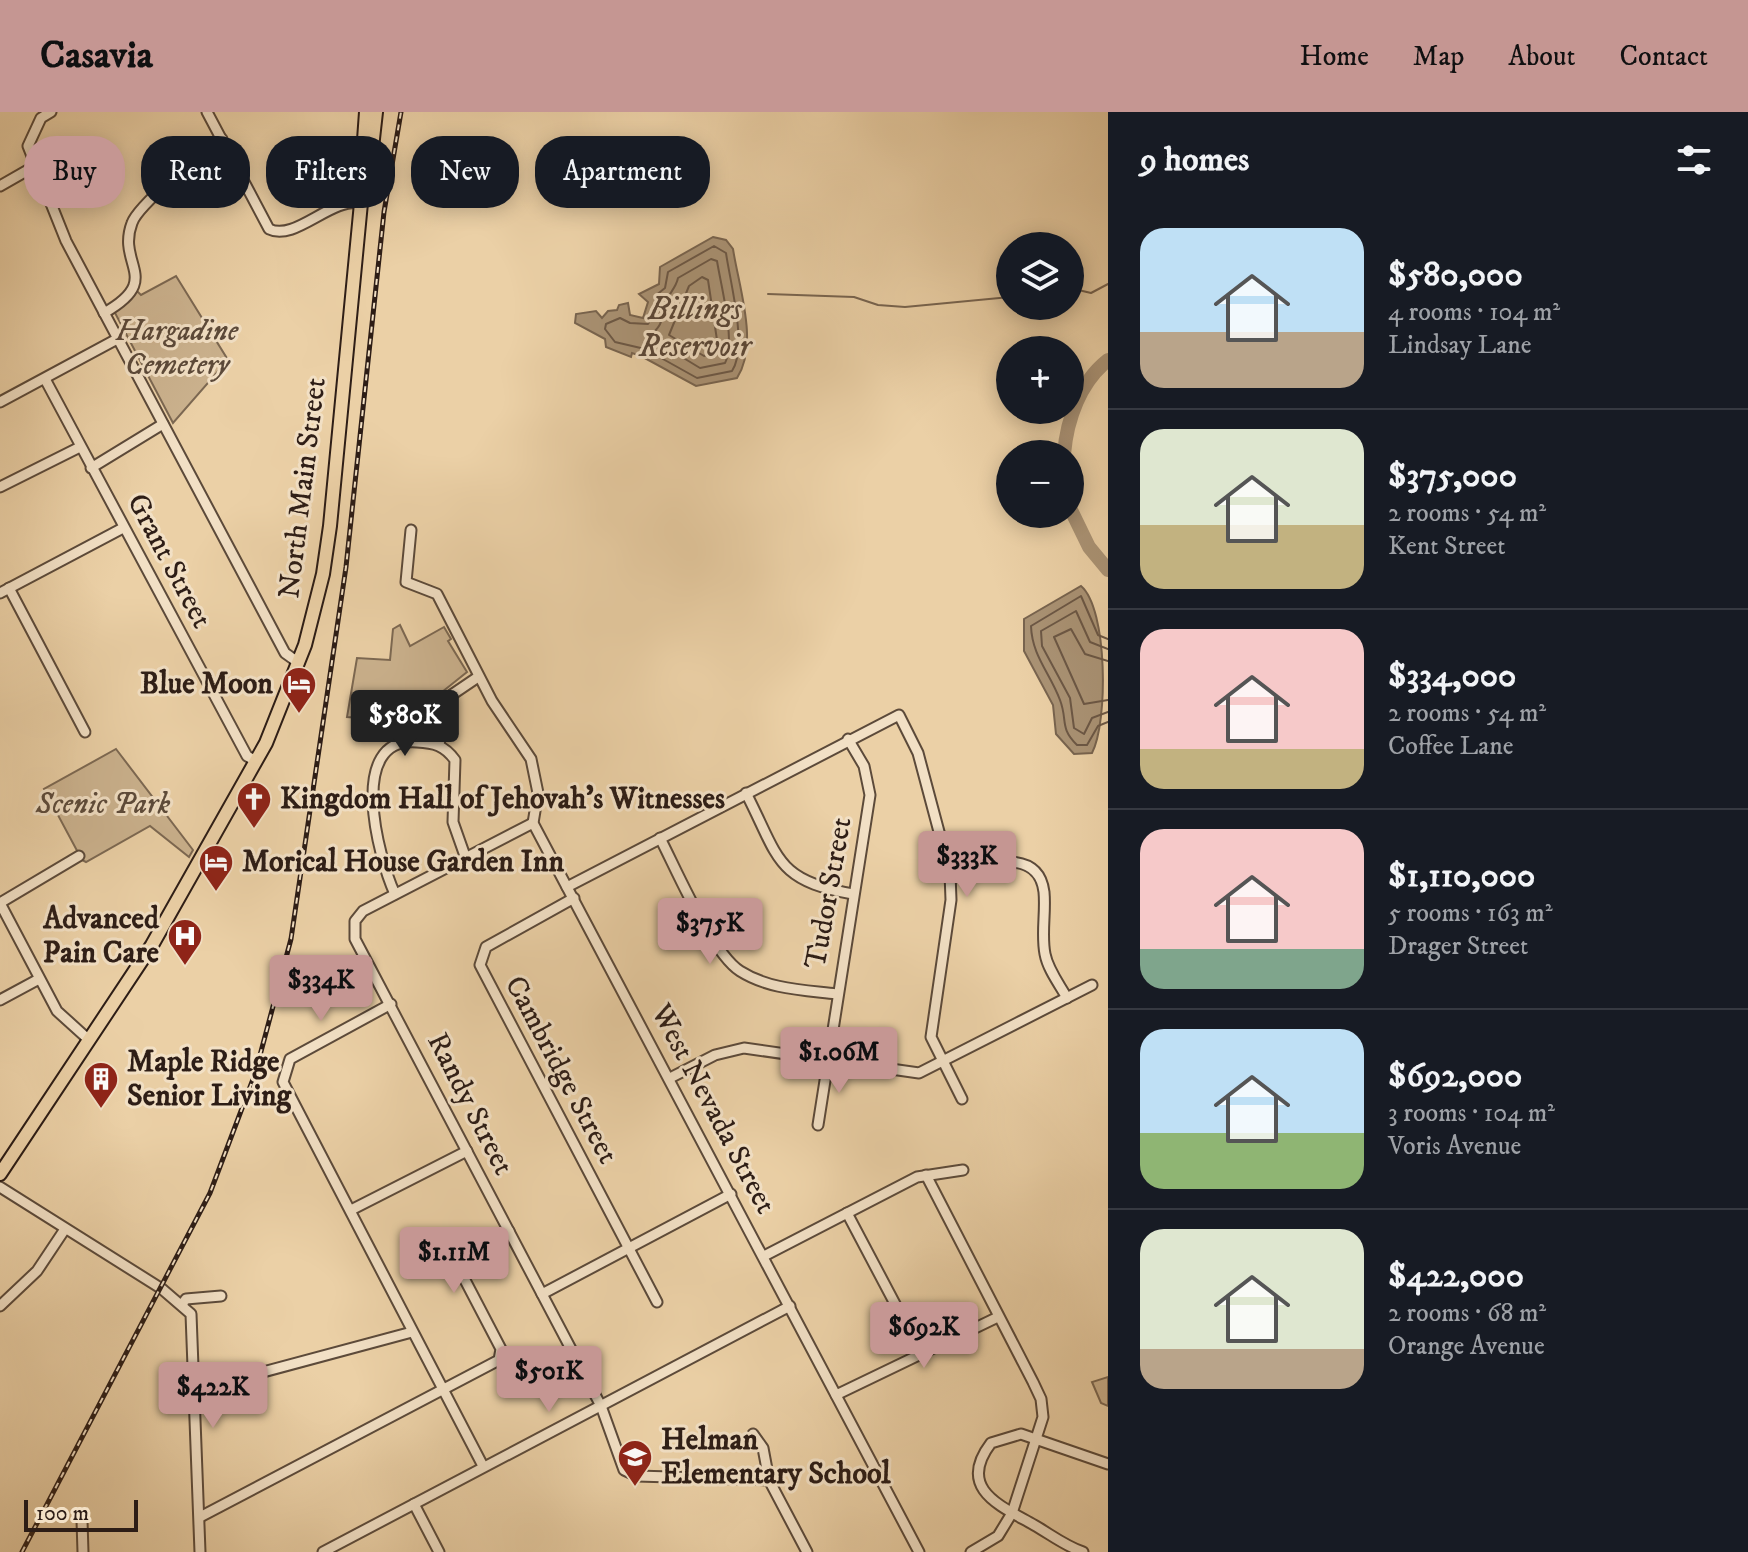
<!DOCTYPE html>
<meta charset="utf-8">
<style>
:root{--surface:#171b24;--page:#242831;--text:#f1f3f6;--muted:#9ea1a6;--line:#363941;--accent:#c59692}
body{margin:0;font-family:"IM FELL DW Pica",serif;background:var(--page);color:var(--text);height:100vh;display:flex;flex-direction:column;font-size:30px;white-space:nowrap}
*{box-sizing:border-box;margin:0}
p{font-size:26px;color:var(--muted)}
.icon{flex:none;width:44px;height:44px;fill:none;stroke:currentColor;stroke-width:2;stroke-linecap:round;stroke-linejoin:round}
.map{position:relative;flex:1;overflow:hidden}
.details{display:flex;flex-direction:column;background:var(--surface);width:640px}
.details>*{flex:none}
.banner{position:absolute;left:24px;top:24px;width:760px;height:72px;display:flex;gap:16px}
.controls{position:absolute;left:996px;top:120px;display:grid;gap:16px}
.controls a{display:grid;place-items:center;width:88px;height:88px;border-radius:50%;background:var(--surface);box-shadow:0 4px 20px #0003;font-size:40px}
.scale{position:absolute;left:24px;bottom:20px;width:114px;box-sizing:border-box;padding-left:8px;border:4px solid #2d1d16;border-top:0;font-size:22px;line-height:28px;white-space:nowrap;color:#2d1d16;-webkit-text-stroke:6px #f2e0c5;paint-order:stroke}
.price{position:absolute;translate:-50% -68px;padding:0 18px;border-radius:8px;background:var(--accent);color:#111;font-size:26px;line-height:52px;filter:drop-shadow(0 2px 4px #0008)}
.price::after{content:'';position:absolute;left:50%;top:48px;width:24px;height:18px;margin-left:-12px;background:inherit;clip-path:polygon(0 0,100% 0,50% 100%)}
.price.selected{background:#222;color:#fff}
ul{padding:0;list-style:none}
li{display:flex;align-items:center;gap:24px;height:200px;padding:0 32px}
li+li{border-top:2px solid var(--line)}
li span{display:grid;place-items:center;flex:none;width:224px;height:160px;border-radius:24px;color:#555}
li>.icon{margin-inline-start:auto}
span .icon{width:96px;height:96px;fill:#fffc;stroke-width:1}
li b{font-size:34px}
h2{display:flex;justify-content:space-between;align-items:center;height:96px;padding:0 32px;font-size:34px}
.chip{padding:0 28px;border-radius:32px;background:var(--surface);box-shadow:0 4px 20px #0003;font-size:28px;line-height:72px}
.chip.selected{background:var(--accent);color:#111}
header{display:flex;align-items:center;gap:48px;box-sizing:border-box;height:112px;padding:0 40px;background:var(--accent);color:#111}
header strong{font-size:38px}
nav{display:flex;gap:44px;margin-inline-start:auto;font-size:28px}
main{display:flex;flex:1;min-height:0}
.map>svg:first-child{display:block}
.green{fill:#cbb28e;stroke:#7c6852;stroke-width:2}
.water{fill:#aa9375;stroke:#78644f;stroke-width:2}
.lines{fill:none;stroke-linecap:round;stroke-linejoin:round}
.shore{stroke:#6c5846;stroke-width:2}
.stream{stroke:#78644f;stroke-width:2}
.river{stroke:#aa9375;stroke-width:14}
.minor-casing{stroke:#5c4a3a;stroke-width:13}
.major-casing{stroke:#2d1d16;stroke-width:16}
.minor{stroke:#f2e0c5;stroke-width:9}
.major{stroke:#ebd0a6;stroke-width:12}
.rail-casing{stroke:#2d1d16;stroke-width:5}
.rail{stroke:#f2e0c5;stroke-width:2;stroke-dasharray:6;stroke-linecap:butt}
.labels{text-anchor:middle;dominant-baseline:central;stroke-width:6;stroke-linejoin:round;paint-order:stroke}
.park-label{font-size:30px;font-style:italic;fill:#5c4a3a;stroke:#f2e0c5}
.street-label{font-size:30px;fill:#2d1d16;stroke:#f2e0c5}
.poi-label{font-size:30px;font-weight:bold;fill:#2d1d16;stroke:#f2e0c5;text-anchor:start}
.water-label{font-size:32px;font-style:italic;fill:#594637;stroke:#f2e0c5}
</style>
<header>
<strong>Casavia</strong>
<nav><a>Home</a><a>Map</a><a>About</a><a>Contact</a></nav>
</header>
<main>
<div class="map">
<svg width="1108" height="1440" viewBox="0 0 1108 1440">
<rect width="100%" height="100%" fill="#ebd0a6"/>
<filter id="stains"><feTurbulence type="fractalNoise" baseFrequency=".0025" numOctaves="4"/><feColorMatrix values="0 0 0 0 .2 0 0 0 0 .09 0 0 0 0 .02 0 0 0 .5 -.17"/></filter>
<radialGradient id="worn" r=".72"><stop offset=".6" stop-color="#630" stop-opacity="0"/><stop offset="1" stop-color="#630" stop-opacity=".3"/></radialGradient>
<g class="green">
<polygon points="176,164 228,248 173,311 114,199 137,179 141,183"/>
<polygon points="400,513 410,534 444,515 451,527 448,529 467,560 442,580 431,622 391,622 391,608 347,605 357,546 390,548 393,517"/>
<polygon points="116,637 193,738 189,745 150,714 86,750 82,748 44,677"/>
<polygon points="1108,1265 1108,1294 1101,1291 1092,1270"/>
</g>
<g class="water">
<path d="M713,125l13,3 7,9c6,39 26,95 4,129l-41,8 -55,-30 -9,-3 -1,4 -25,-10 -1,-8 -30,-16 1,-9 20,-3 6,7 6,-7 9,-1 2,-5 9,-2 2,12 13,3 5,-16 -9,-8 20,-10 1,-17z"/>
<path d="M1081,474c27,23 27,137 11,167l-18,1 -18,-20 -3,-29 -29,-54v-32z"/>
</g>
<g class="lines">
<g class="shore">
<path d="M714,134l12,7c4,29 22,94 6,118l-35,7 -52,-29 -30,-7 -10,-13 1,-5 14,-6 10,5 18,1 8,-13 -1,-15 10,-8 3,-16z"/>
<path d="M711,147l6,2c4,25 19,81 8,102l-25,5 -51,-31c17,-16 11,-17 17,-35 3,-9 10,-14 12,-24z"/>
<polygon points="702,165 708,168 717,228 715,240 704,244 669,223 689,174"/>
<path d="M1108,527l-10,-4 -17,-39 -50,30c1,30 19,47 29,74 8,21 -1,27 17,45h10l11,-19 10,-4"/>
<polyline points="1108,537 1090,530 1076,499 1041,519 1042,534 1070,586 1074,616 1084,622 1092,606 1108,600"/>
<polyline points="1108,549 1085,542 1071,517 1054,525 1084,592 1108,588"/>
</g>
<g class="stream">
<polyline points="1070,176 1091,181 1108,172"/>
<polyline points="768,182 854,185 878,193 905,195 1010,185"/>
</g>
<g class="river">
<path d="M1064,342c3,-35 16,-72 44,-94"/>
<polyline points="1070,396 1089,435 1108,458"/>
</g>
<g class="minor-casing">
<g id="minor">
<polyline points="51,0 41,6 28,34 66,129 285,541 299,551"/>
<path d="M207,0l62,117c26,13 62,-32 92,-26"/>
<polyline points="0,74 35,54"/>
<path d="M104,201c60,-34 12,-48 28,-90 6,-18 72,-72 90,-84"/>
<polyline points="45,267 247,644 256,649"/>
<polyline points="0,290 119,226"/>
<polyline points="91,356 163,312"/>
<polyline points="0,375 80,335"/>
<polyline points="411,418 406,470 437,482 492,589 531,647 538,681 533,711 919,1440"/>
<polyline points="9,476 85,620"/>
<polyline points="0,481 123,416"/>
<polyline points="439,632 450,584 478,565"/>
<path d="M746,681c33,64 29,88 107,101"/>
<polyline points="533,711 363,799 355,809 355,827 601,1294 624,1358 637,1364 769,1368 807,1440"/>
<path d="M660,726c17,33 52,115 80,133 28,18 63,19 96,23"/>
<path d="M950,761c28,-7 88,-29 94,19 2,21 -3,42 1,62 3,16 15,31 22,44"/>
<polyline points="567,775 899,603 918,641 950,761 951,788 931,925 962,987"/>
<path d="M395,782c-17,-37 -49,-158 22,-152 17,1 27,3 38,18l-2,62 12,34"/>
<polyline points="574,786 486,835 480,853 657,1190"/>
<polyline points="0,791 57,899 89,928"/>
<polyline points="0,791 79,744"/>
<polyline points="0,888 39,867"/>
<polyline points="391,892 290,947 283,970 483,1354"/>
<polyline points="670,966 715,943 744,936 919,961 1092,873"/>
<polyline points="818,1013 870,683 864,654 848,627"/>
<polyline points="926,1063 1033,1270 1041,1287 1043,1305 1012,1401 998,1424 971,1440"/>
<polyline points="0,1075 162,1177 191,1202 200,1440"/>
<polyline points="351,1098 467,1039"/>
<polyline points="847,1101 921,1241"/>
<polyline points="764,1144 917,1065 963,1058"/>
<polyline points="542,1182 731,1082"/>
<polyline points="183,1191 186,1187 221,1184"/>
<polyline points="0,1194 37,1159 65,1117"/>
<polyline points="196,1278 412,1220"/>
<polyline points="836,1283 998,1205"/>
<polyline points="753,1322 763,1336 769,1368"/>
<polyline points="414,1392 439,1440"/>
<polyline points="200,1405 499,1248 501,1237 454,1147 472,1134 509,1119"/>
<polyline points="82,1408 83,1440"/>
<polyline points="323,1440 790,1194"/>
<path d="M1083,1440c-18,-6 -33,-18 -49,-27 -33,-19 -78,-36 -43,-82l30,-9 87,30"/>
</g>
</g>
<g class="major-casing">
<g id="major">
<polyline points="360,84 366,0"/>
<polyline points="0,1062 152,833 266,631 305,533 323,462 330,414 361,91 368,71 376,0"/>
</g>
</g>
<use href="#minor" class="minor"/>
<use href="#major" class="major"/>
<g class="rail-casing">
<polyline id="rail" points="22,1440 210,1081 255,962 291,827 346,455 384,100 401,0"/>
</g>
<use href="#rail" class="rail"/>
</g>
<defs>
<g id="hotel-pin" transform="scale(1.8)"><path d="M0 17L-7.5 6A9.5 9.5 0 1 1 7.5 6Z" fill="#8f2418" stroke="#f2e0c5"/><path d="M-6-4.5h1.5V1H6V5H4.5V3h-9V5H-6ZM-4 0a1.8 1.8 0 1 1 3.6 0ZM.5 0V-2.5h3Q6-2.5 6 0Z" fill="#fff"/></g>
<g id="church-pin" transform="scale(1.8)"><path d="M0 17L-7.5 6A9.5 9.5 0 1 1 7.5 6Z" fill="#8f2418" stroke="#f2e0c5"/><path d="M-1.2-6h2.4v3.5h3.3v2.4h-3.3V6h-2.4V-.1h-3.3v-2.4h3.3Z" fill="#fff"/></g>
<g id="hospital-pin" transform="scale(1.8)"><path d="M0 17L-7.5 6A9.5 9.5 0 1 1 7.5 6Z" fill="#8f2418" stroke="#f2e0c5"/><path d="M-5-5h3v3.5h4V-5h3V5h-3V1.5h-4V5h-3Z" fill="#fff"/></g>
<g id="building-pin" transform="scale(1.8)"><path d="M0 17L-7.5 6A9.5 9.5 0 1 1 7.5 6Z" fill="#8f2418" stroke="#f2e0c5"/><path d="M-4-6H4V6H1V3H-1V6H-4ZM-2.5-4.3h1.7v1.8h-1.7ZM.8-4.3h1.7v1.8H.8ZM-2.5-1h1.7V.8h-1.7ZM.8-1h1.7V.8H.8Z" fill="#fff"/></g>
<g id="school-pin" transform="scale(1.8)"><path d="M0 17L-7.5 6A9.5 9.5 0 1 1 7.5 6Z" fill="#8f2418" stroke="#f2e0c5"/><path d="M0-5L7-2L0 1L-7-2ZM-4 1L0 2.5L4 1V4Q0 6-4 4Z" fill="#fff"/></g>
</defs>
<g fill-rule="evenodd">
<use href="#hotel-pin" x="299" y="572"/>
<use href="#church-pin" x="254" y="687"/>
<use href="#hotel-pin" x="216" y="750"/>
<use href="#hospital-pin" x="185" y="824"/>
<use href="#building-pin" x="101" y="967"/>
<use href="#school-pin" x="635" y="1345"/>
</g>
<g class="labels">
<g class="park-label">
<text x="177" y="219">Hargadine<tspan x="177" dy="34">Cemetery</tspan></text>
<text x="103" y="692">Scenic Park</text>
</g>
<g class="street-label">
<text transform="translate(303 376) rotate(-83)">North Main Street</text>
<text transform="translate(169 449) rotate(62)">Grant Street</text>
<text transform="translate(829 781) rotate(-80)">Tudor Street</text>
<text transform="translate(561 958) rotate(62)">Cambridge Street</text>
<text transform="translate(470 992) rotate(63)">Randy Street</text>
<text transform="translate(713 997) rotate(62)">West Nevada Street</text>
</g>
<g class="poi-label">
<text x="273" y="572" text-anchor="end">Blue Moon</text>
<text x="280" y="687">Kingdom Hall of Jehovah's Witnesses</text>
<text x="242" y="750">Morical House Garden Inn</text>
<text x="159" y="807" text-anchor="end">Advanced<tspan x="159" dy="34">Pain Care</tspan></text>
<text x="127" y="950">Maple Ridge<tspan x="127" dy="34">Senior Living</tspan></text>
<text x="661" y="1328">Helman<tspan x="661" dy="34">Elementary School</tspan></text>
</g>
<g class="water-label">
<text x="695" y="198">Billings<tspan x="695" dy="37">Reservoir</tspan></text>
</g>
</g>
<rect width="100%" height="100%" filter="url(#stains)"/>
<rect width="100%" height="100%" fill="url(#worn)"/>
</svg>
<div class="controls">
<a><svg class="icon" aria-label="layers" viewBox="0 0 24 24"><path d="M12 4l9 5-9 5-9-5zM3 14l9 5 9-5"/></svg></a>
<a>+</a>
<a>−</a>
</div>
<div class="scale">100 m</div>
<b class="price selected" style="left:405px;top:646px">$580K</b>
<b class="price" style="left:967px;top:787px">$333K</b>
<b class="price" style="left:710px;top:854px">$375K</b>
<b class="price" style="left:321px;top:911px">$334K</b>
<b class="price" style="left:839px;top:983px">$1.06M</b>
<b class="price" style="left:454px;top:1183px">$1.11M</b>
<b class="price" style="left:924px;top:1258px">$692K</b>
<b class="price" style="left:549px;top:1302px">$501K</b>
<b class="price" style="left:213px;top:1318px">$422K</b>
<div class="banner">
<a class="chip selected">Buy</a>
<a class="chip">Rent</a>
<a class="chip">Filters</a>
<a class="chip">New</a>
<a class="chip">Apartment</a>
</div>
</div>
<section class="details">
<h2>9 homes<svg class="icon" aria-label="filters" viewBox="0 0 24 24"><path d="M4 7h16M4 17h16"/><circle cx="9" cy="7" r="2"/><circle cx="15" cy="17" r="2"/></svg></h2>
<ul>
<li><span style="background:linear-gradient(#bfe0f5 65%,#b9a48a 0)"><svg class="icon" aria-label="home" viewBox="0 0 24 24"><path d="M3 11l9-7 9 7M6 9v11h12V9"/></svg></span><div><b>$580,000</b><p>4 rooms · 104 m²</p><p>Lindsay Lane</p></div></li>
<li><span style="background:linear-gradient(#dfe7d0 60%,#c2b280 0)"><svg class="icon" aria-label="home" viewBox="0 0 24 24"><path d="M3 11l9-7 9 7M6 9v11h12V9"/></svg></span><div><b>$375,000</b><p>2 rooms · 54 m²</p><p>Kent Street</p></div></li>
<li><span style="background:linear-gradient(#f6c9c9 75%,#c2b280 0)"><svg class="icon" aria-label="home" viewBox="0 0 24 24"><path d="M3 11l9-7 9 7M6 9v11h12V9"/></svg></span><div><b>$334,000</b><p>2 rooms · 54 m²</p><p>Coffee Lane</p></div></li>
<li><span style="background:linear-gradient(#f6c9c9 75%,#7fa58c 0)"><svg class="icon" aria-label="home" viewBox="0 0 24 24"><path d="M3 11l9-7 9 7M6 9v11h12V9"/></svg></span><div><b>$1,110,000</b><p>5 rooms · 163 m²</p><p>Drager Street</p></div></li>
<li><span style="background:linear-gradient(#bfe0f5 65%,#8fb573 0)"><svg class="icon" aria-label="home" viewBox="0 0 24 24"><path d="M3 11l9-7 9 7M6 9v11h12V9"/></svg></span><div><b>$692,000</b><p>3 rooms · 104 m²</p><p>Voris Avenue</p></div></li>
<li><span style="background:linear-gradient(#dfe7d0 75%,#b9a48a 0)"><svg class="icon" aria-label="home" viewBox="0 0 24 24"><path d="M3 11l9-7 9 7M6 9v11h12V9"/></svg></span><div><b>$422,000</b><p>2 rooms · 68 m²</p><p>Orange Avenue</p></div></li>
</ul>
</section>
</main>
